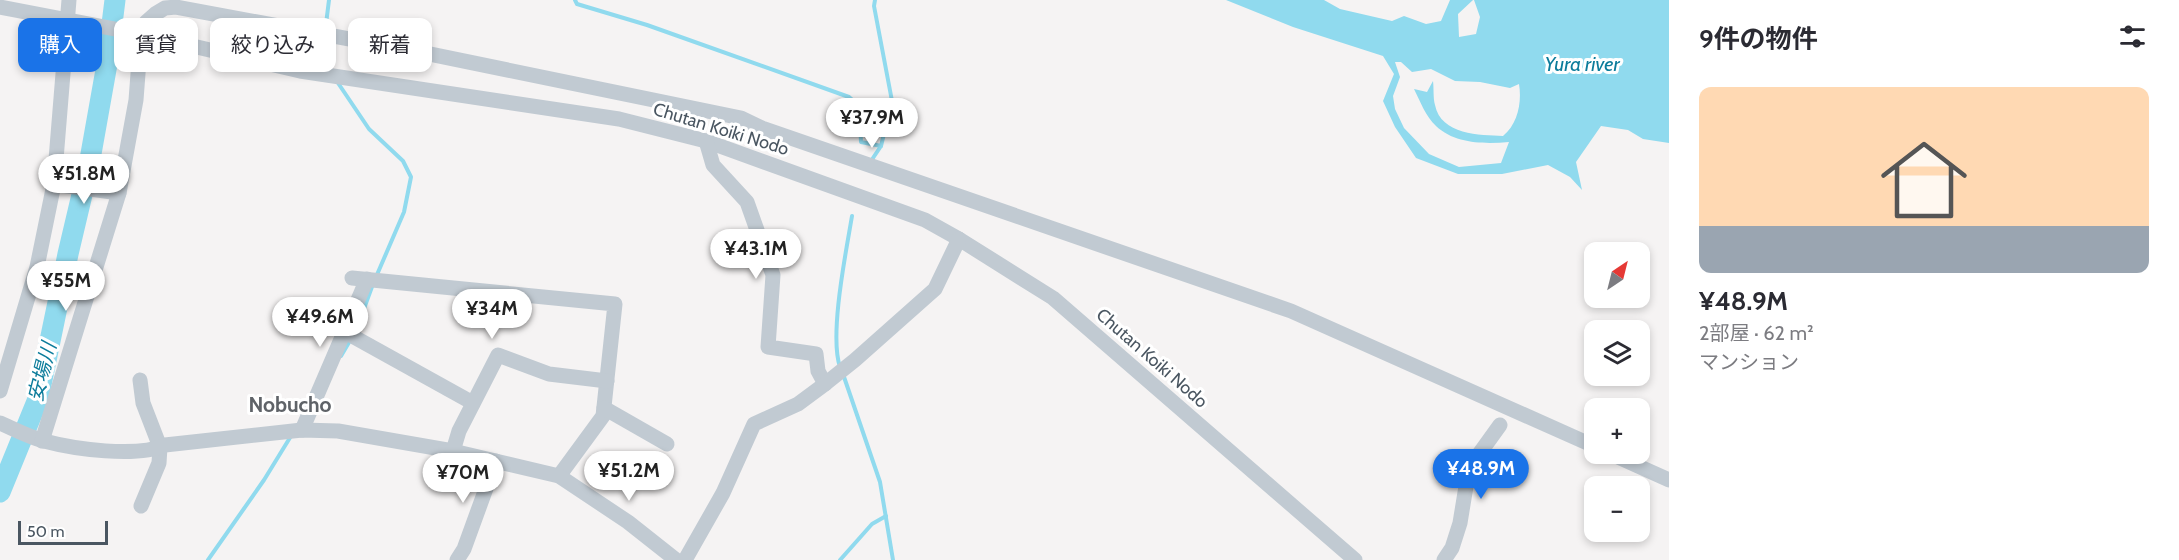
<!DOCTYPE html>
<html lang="ja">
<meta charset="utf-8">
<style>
:root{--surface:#fff;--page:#f2f2f3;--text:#2b2b33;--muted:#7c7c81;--line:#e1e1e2;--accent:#1a73e8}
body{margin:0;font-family:Cabin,"Noto Sans JP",sans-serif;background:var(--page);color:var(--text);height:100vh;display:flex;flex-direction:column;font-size:22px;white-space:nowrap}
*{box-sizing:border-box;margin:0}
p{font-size:20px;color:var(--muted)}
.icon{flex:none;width:33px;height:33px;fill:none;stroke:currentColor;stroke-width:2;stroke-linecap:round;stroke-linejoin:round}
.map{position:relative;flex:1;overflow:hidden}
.sheet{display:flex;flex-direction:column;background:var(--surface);width:510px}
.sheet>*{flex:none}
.guide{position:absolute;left:18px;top:18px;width:570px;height:54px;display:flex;gap:12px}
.needle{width:39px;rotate:35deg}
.buttons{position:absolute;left:1584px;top:242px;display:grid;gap:12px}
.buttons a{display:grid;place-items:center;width:66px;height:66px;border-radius:12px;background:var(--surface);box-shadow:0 3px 9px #0003;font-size:30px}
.scale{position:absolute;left:18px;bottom:15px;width:90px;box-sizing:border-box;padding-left:6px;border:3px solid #4a5661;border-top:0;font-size:16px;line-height:21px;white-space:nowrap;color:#4a5661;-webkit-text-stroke:4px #fff;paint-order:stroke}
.price{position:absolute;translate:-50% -51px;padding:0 14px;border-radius:21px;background:#fff;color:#222;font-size:20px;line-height:39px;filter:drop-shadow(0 2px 3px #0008)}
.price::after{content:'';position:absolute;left:50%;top:36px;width:18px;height:14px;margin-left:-9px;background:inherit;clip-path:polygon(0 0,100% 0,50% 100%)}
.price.selected{background:var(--accent);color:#fff}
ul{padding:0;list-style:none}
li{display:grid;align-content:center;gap:12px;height:318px;padding:0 30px}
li+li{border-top:2px solid var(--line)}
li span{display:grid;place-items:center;height:186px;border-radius:12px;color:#555}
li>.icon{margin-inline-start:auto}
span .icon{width:108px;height:108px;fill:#fffc;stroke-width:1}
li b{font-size:26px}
h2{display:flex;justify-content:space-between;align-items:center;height:72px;padding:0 30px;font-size:26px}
.chip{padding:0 21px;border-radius:12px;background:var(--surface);box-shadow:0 3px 9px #0003;font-size:21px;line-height:54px}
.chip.selected{background:var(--accent);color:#fff}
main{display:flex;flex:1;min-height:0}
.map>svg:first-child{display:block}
.water{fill:#90daee;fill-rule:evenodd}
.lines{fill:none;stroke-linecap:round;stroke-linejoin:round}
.stream{stroke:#90daee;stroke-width:4}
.river{stroke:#90daee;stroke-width:21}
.minor{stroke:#c1cad2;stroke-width:15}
.labels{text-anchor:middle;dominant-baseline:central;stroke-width:6;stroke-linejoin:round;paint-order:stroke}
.street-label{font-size:18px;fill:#4a5661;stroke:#fff}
.water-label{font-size:20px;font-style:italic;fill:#0c7c9b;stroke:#fff}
.quarter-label{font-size:21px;font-weight:bold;fill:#5f6368;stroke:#fff}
</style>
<main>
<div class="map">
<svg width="1669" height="560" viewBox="0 0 1669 560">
<rect width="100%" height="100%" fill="#f5f3f3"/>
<path class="water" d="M1226,0h98l16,9 52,12 12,-5 22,8 15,-3 9,-21h23l-15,14 1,23 17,-3 4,-17 -6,-17h195v143l-26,-4 -15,-9 -27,-4 -25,36 6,28 -12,-13 -22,-12 -46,9h-44l-42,-16 -21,-31 -12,-26 11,-27 -11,-18 -90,-29zM1395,62h6l11,10 19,-3 24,12 25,1 30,6 9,-4c3,18 -1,40 -16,52 -23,-1 -62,-1 -68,-31 -2,-7 -1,-16 -2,-24l-6,11 -13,-3c6,12 12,28 22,37 19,18 48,18 73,16l-8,21 -42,4 -30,-13 -25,-26 -9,-19 -2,-13 7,-19z"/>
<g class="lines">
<g class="stream">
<polyline points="575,0 577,4 647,25 849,97 859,106 861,142 881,146"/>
<polyline points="325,32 329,0"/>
<polyline points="324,39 322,54 330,72"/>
<polyline points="336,80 369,129 403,161 411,177 404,212 376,277"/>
<polyline points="871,161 881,146 892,101 874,6 875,0"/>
<polyline points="355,333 373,284"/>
<polyline points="341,356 351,339"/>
<path d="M840,367c-11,-32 6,-115 12,-151"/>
<polyline points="843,374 880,482 893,560"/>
<polyline points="208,560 264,480 291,436"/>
<polyline points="840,560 872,524 886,516"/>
</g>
<polyline class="river" points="0,492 38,399 68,254 89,165 107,64 115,0"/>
<g class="minor">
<polyline points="0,7 141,34 300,71 619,119 706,141 925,220 959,239 1053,298 1355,560"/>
<polyline points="706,141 713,165 747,202 773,275 768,347 816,354 818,371 825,384"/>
<polyline points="54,184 119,193"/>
<polyline points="352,278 615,304 603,416 559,476"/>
<polyline points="345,332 473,403"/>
<polyline points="140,380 143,403 160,447 159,463 141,506"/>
<polyline points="0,391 37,267 54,184 69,0"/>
<polyline points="604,408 667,444"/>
<path d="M0,423c14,6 29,14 44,18 30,8 93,17 121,4l137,-15 36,1 115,20 106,25 69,46 48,38"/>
<polyline points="302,430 367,279"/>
<polyline points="42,441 119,193 136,100 141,34 146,22 155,14 165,8 176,7 420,52 741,118 762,128 1291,311 1594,446"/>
<polyline points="453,451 459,431 498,355 549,374 607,381"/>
<polyline points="1609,453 1669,480"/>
<polyline points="457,560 464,549 496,461"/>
<polyline points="685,560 723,493 754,424 798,404 825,384 855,360 935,289 959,239"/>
<polyline points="1444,560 1452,548 1460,523 1469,468 1500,425"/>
</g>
</g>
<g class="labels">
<g class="street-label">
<text transform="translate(721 129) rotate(17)">Chutan Koiki Nodo</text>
<text transform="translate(1152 358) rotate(41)">Chutan Koiki Nodo</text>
</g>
<g class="water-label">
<text x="1582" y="64">Yura river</text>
<text transform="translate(42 372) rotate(-76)">安場川</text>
</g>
<g class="quarter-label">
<text x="290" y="404">Nobucho</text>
</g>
</g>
</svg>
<div class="buttons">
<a><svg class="needle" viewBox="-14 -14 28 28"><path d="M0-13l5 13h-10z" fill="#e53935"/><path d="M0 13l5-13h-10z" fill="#7c7c81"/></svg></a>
<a><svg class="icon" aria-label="layers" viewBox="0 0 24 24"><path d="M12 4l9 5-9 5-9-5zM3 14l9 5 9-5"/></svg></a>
<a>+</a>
<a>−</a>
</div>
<div class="scale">50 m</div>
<b class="price" style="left:872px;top:149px">¥37.9M</b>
<b class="price" style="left:84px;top:205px">¥51.8M</b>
<b class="price" style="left:756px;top:280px">¥43.1M</b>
<b class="price" style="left:66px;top:312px">¥55M</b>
<b class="price" style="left:492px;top:340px">¥34M</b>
<b class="price" style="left:320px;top:348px">¥49.6M</b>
<b class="price selected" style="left:1481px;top:500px">¥48.9M</b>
<b class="price" style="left:629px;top:502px">¥51.2M</b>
<b class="price" style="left:463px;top:504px">¥70M</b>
<div class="guide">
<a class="chip selected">購入</a>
<a class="chip">賃貸</a>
<a class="chip">絞り込み</a>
<a class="chip">新着</a>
</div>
</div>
<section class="sheet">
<h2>9件の物件<svg class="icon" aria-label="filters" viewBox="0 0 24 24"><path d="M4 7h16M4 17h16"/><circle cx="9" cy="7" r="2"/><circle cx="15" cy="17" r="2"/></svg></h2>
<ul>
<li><span style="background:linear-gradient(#ffd9b3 75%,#9aa5b1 0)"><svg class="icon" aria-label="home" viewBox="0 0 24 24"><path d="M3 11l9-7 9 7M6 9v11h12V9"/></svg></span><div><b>¥48.9M</b><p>2部屋 · 62 m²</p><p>マンション</p></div></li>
</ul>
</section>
</main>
